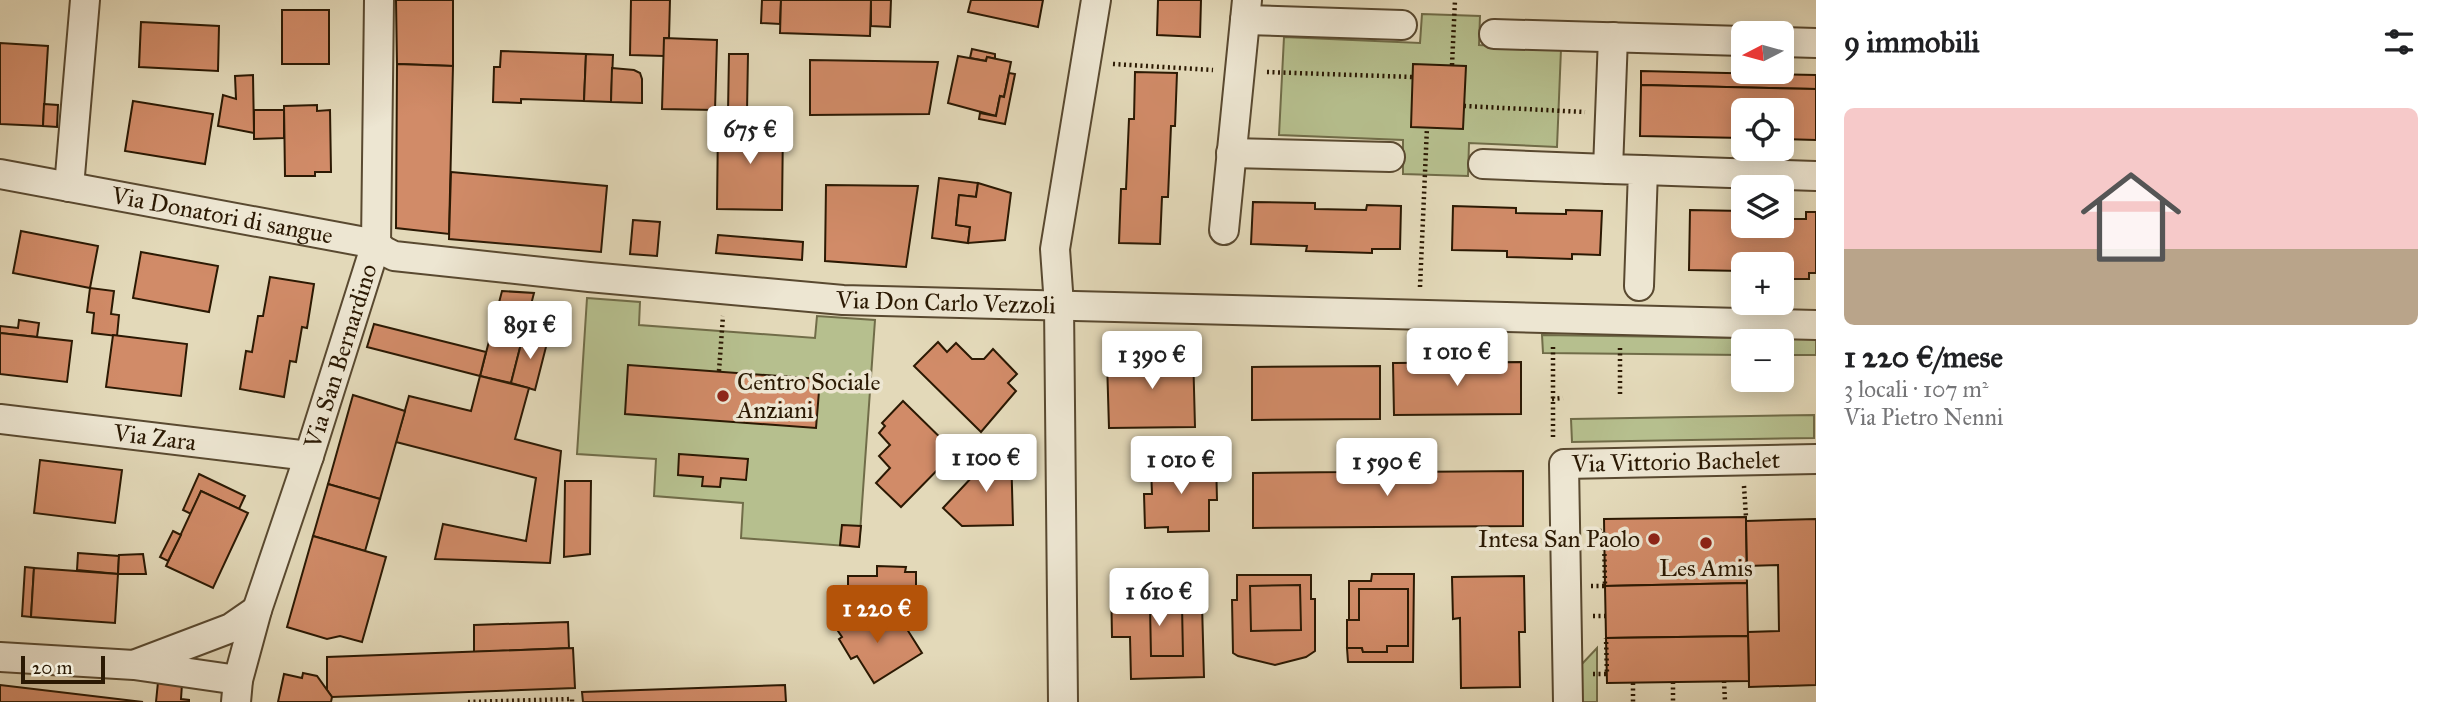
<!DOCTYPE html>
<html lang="it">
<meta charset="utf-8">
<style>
:root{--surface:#fff;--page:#f2f2f2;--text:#202124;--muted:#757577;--line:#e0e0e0;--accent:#b45309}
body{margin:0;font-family:"IM FELL Great Primer",serif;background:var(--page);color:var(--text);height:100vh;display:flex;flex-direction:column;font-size:26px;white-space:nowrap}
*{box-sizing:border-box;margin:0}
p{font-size:23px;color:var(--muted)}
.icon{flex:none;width:38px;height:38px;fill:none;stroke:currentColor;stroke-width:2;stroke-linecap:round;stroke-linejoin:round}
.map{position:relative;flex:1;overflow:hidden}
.panel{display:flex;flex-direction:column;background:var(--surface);width:630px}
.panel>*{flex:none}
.needle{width:46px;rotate:264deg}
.controls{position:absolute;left:1731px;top:21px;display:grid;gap:14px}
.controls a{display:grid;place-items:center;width:63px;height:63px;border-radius:10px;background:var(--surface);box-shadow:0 4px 18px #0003;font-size:35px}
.scale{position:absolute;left:21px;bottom:18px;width:84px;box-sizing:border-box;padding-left:7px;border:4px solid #2b1903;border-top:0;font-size:19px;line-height:24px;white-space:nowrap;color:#2b1903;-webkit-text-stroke:5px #ede6d2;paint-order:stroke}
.price{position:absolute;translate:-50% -60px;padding:0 16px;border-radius:7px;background:#fff;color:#222;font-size:23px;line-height:46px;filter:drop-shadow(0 2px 4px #0008)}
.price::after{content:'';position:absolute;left:50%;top:42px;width:21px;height:16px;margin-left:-10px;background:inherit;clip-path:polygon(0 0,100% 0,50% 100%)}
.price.on{background:var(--accent);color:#fff}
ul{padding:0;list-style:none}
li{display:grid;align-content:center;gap:14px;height:371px;padding:0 28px}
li+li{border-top:2px solid var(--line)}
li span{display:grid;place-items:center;height:217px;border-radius:10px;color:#555}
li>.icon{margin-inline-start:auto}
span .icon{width:126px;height:126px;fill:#fffc;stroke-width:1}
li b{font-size:30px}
h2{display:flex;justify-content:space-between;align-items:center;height:84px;padding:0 28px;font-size:30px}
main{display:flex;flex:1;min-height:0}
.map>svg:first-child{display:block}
.green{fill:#b6bf8e;stroke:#706c48;stroke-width:2}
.building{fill:#d18b68;stroke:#2b1903;stroke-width:2}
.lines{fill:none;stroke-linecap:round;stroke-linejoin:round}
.minor-casing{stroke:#594930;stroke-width:32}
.path{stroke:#2b1903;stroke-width:4.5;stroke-dasharray:2 3.5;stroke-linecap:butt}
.minor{stroke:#ede6d2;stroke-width:28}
.poi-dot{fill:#8f2418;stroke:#ede6d2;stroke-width:2.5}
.labels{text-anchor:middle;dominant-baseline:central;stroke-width:7;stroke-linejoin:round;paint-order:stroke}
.street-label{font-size:24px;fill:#2b1903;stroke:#ede6d2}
.poi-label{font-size:24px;fill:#2b1903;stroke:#ede6d2;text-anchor:start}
</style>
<main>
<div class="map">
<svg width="1816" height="702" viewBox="0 0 1816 702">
<rect width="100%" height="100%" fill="#e3d9b9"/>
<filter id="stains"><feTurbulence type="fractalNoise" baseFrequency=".00286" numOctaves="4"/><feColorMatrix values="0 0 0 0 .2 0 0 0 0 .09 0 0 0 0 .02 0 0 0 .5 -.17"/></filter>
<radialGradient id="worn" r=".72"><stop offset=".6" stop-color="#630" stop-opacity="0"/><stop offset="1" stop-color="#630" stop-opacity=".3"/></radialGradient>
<g class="green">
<polygon points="1422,14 1480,16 1479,45 1561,49 1557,147 1469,143 1468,176 1403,174 1403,140 1279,135 1284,37 1420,43"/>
<polygon points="587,298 640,302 639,325 815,338 817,316 875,320 859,547 741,538 743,503 654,496 656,459 577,454"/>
<polygon points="1542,335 1816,339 1816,355 1782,355 1782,341 1743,341 1743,355 1543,353"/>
<polygon points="1814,415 1814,438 1572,442 1571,419"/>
<polygon points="1597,648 1597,702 1574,702 1580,666"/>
</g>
<g class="building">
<polygon points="396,0 453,0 453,66 397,64"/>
<polygon points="631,0 670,0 669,38 664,38 664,56 630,55"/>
<polygon points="762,0 781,0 780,24 761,23"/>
<polygon points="781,0 871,0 870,36 780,33"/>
<polygon points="871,0 891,0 890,27 871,26"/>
<polygon points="971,0 1043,0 1038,27 968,12"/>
<polygon points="1158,0 1201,0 1200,37 1157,35"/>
<rect x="282" y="10" width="47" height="54"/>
<polygon points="141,22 219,26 218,71 139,67"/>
<polygon points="664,38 717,40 715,110 662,109"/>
<polygon points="0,43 48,46 43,126 0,124"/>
<polygon points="972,49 995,54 995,59 987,57 986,61 970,58"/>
<polygon points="501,51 586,54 584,101 521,99 521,103 493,102 494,67 500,67"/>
<polygon points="586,54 613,55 611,102 584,101"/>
<polygon points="729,54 748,54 747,112 728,112"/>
<polygon points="958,56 986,61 987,57 1011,62 1004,97 1000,96 996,116 948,103"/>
<polygon points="810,60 938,62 929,114 810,115"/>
<polygon points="397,64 453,66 449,234 396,228"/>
<polygon points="1413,64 1466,66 1463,129 1411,127"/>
<polygon points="612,68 634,70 640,73 642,79 642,103 611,102"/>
<polygon points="1641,71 1816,75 1816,89 1641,85"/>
<polygon points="1135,72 1177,73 1175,126 1171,126 1168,197 1162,197 1160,244 1119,243 1121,189 1126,189 1129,119 1134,119"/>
<polygon points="1009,73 1015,74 1005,124 979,119 980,113 996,116 1000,96 1004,97"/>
<polygon points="253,75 254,133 218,126 223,95 236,99 235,76"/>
<polygon points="1641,85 1816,89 1816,140 1782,139 1782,110 1743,110 1743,138 1640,136"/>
<polygon points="133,101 213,114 205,164 125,151"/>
<polygon points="44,104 58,105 57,127 43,126"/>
<polygon points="317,105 317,111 330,110 331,172 315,172 315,176 285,176 284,106"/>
<polygon points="254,110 284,110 284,138 254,139"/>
<polygon points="718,123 783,124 782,210 717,209"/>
<polygon points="451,172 607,186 601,252 449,239"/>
<polygon points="939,178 978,183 976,197 959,195 956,225 970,227 968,243 932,238"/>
<polygon points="978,183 1011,193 1005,240 968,243 970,227 956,225 959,195 976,197"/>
<polygon points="826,185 918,186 906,267 825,261"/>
<polygon points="1253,202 1315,203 1315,209 1366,210 1367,205 1401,206 1400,249 1372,249 1372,253 1306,251 1307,246 1251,244"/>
<polygon points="1453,206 1516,208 1516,213 1566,214 1566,210 1602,211 1600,255 1572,254 1572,259 1507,257 1507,251 1452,250"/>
<polygon points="1690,210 1743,211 1743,226 1782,226 1782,219 1806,219 1806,212 1816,212 1816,273 1809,273 1809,279 1782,279 1782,264 1743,264 1743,271 1689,270"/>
<polygon points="633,220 660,222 657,256 630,254"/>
<polygon points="21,231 98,246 90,288 13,273"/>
<polygon points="718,235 803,242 802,260 716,253"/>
<polygon points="141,252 218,266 209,312 133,298"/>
<polygon points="270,277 314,284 307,328 302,327 296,362 290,361 284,397 240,389 246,351 252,352 258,316 263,316"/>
<polygon points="90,288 114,291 111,314 119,315 117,336 92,333 94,313 87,312"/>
<polygon points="502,291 534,293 511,383 480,376"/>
<polygon points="19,320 39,323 37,337 0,333 0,326 18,328"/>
<polygon points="374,324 486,352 480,376 367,347"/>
<polygon points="524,332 548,339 535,390 511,383"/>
<polygon points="0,333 72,341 67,382 0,374"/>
<polygon points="113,335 187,344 181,396 106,387"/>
<polygon points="938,342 947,352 956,343 972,359 984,359 993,349 1017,374 1008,383 1016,391 981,432 914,366"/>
<polygon points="1193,351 1195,427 1109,428 1107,361 1139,360 1139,352"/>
<polygon points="1521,362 1521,414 1394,415 1393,363"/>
<polygon points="628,365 820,379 816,428 625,414"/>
<polygon points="1380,366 1380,419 1252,420 1252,367"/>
<polygon points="480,376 529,388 515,439 561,451 550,563 435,559 443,524 526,541 536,478 396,442 409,396 471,411"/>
<polygon points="353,395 405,411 380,499 328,484"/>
<polygon points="903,401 955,452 901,507 876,483 890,468 879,456 890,445 879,433 885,426 882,423"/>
<polygon points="1004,443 1011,450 1013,525 962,526 943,508"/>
<polygon points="679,454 748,459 746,480 721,478 720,487 702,486 703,477 678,475"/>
<polygon points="1216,459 1217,500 1209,500 1209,531 1168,532 1168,527 1145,528 1144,494 1152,494 1151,467 1157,467 1157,463 1176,463 1176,460"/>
<polygon points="40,460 122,470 115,523 34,513"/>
<polygon points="1343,462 1401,462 1401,472 1523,471 1523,526 1253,528 1253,473 1344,472"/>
<polygon points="199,474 245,496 239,509 201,491 191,514 183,510"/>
<polygon points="565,481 591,481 590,554 564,557"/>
<polygon points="328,484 380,499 365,551 313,536"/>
<polygon points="201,491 248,513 213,588 166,566"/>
<polygon points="1746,517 1747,583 1605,586 1604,519"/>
<polygon points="1816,519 1816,685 1749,687 1748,632 1779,631 1778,565 1747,566 1746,521"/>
<polygon points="842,525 861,526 859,547 840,545"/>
<polygon points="173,531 181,535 168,561 160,557"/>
<polygon points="313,536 386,557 362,642 340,636 327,639 287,627"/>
<polygon points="78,553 119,556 118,574 77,570"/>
<polygon points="143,554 146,574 118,574 119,555"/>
<polygon points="877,566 906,567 905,572 916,572 916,616 910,616 909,626 878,628 872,610 848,610 848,576 877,576"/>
<polygon points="25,567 34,568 31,617 22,616"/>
<polygon points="34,568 118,574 115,623 31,617"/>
<polygon points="1372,574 1414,574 1413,662 1348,662 1347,648 1362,648 1363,652 1387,652 1387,646 1408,646 1408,589 1359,589 1359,620 1349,620 1349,581 1371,581"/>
<polygon points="1237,575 1311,575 1311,599 1315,599 1315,651 1306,657 1275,665 1238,656 1233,653 1232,600 1237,600"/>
<polygon points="1524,576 1525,632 1519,632 1520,687 1461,688 1460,618 1453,619 1452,577"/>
<polygon points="1188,579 1189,604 1202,604 1204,677 1131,679 1130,637 1112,637 1111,581"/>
<polygon points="1747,583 1748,636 1606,638 1605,586"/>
<polygon points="1300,585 1301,630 1251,631 1250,586"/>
<polygon points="1359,589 1408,589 1408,646 1387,646 1387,652 1363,652 1362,648 1347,648 1347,620 1359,620"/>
<polygon points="1182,605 1183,656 1151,656 1150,606"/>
<polygon points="866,610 872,610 878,628 905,626 922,653 874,683 857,656 851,659 839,639 842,637 836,628"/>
<polygon points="568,622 569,648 474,652 474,625"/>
<polygon points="1748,636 1749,681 1607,683 1606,638"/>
<polygon points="573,648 575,688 332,697 327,690 327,657"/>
<polygon points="303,673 317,676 332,697 331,702 278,702 284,674 302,678"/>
<polygon points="158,682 182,684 181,699 189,700 189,702 156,702"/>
<polygon points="0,685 143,702 0,702"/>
<polygon points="785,685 786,702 583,702 582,692"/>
</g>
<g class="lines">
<g class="minor-casing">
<g id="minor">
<polyline points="1245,20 1402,25"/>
<polyline points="1494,34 1743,41"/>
<polyline points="1613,37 1608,169 1643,170 1639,286"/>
<polyline points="1782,42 1816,43"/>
<polyline points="1231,153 1390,157"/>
<polyline points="1483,164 1608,169"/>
<polyline points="1643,170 1816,176"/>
<path id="s1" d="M0,174l376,70"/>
<polyline points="69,187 85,0"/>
<polyline points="1224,230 1247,0"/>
<path id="s2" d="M376,244l8,7 10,5 195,21 254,23 973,25"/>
<path id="s3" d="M0,419l309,37"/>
<polyline points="0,657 134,665 238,680"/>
<polyline points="136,664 231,628 257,610"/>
<path id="s4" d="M236,702l2,-22 19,-70 52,-154 67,-212 3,-244"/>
<polyline points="1063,702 1059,305 1055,249 1096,0"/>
<path id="s5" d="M1568,702l-4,-238 252,-5"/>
</g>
</g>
<g class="path">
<polyline points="1113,64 1213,70"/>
<polyline points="1452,65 1455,0"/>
<polyline points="1267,72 1413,77"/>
<polyline points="1755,73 1755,72"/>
<polyline points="1464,106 1585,112"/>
<polyline points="1420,287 1427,127"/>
<polyline points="1553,347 1553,439"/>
<polyline points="1620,348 1620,397"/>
<polyline points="719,371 723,316"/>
<polyline points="1552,399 1563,398"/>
<polyline points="1744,486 1746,517"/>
<polyline points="1591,586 1605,586 1604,531 1591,531"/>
<polyline points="1593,616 1606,616"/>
<polyline points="1593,674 1607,674 1606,638"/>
<polyline points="1724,681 1725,702"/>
<polyline points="1673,682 1673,702"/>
<polyline points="1633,683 1633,702"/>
<polyline points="468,702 572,699 572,702"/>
</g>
<use href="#minor" class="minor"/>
</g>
<g class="poi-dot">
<circle cx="723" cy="396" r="7"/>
<circle cx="1654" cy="539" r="7"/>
<circle cx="1706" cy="543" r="7"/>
</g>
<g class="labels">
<g class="street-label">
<text stroke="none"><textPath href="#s1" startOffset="226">Via Donatori di sangue</textPath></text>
<text stroke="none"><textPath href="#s2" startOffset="576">Via Don Carlo Vezzoli</textPath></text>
<text stroke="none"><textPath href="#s4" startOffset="362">Via San Bernardino</textPath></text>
<text stroke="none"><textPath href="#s3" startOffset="156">Via Zara</textPath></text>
<text stroke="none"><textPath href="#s5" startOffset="350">Via Vittorio Bachelet</textPath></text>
</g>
<g class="poi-label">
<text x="737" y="382">Centro Sociale<tspan x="737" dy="28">Anziani</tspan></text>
<text x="1640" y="539" text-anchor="end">Intesa San Paolo</text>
<text x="1706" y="568" text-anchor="middle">Les Amis</text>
</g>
</g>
<rect width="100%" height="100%" filter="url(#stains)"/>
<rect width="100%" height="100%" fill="url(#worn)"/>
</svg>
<div class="controls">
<a><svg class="needle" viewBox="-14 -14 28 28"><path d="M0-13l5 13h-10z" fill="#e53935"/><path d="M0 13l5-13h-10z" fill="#757577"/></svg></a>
<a><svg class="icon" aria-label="locate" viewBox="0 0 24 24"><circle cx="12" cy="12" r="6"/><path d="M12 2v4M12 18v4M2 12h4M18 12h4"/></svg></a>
<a><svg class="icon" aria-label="layers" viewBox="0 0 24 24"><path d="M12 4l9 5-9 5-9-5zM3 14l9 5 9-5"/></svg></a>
<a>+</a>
<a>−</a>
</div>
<div class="scale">20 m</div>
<b class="price" style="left:750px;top:166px">675 €</b>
<b class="price" style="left:530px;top:361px">891 €</b>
<b class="price" style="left:1457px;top:388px">1 010 €</b>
<b class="price" style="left:1152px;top:391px">1 390 €</b>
<b class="price" style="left:986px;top:494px">1 100 €</b>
<b class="price" style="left:1181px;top:496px">1 010 €</b>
<b class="price" style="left:1387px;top:498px">1 590 €</b>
<b class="price" style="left:1159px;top:628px">1 610 €</b>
<b class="price on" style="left:877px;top:645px">1 220 €</b>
</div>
<section class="panel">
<h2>9 immobili<svg class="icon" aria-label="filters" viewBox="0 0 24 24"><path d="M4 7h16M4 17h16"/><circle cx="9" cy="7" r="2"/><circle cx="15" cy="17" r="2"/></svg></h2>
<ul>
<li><span style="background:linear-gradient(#f6c9c9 65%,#b9a48a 0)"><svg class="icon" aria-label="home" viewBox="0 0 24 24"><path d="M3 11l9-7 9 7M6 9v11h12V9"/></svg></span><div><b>1 220 €/mese</b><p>3 locali · 107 m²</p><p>Via Pietro Nenni</p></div></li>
</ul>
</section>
</main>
